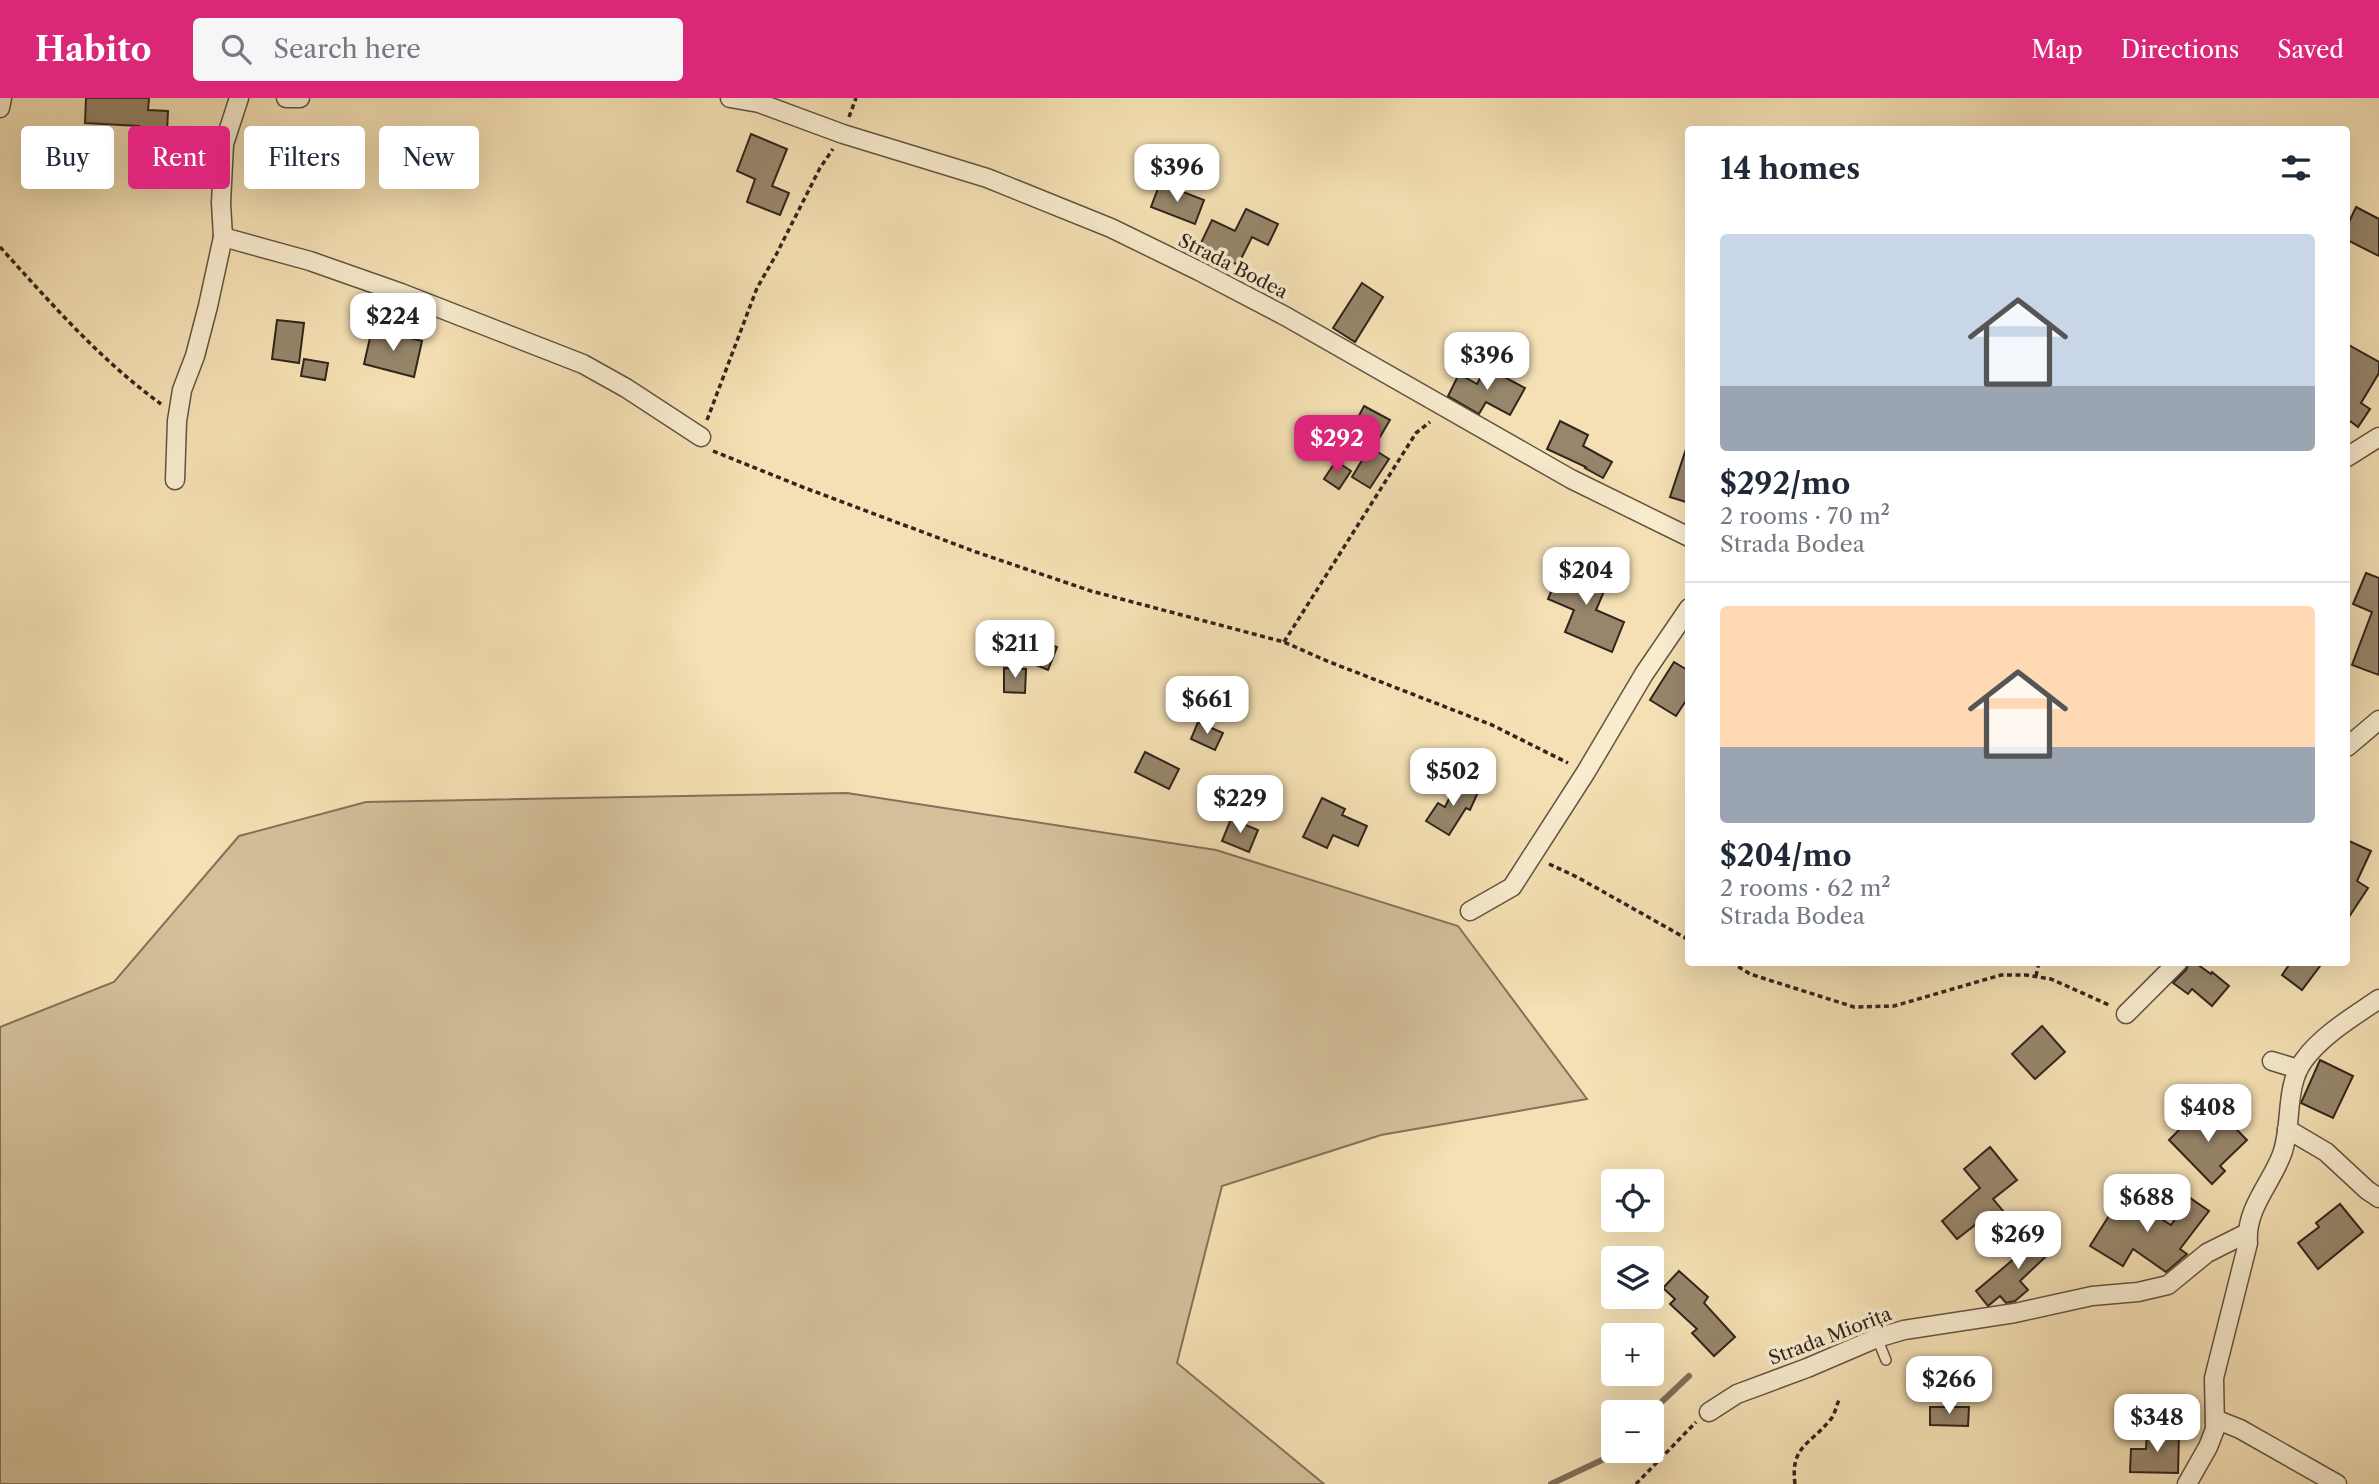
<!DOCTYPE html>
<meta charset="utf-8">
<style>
:root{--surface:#fff;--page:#f6f6f7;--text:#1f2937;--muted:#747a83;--line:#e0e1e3;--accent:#db2777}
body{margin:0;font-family:"Libre Caslon Text",serif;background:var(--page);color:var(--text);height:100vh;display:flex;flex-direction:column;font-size:26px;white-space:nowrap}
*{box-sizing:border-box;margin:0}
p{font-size:23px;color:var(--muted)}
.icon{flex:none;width:38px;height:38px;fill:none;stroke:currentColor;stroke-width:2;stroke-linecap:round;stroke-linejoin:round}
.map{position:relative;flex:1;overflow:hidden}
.panel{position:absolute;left:1685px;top:28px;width:665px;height:840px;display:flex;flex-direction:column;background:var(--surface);border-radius:7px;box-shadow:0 7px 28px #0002}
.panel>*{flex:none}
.top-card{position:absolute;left:21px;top:28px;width:665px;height:63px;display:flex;gap:14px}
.fabs{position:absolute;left:1601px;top:1071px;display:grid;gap:14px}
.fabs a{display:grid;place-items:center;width:63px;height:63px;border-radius:7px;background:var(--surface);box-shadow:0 7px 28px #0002;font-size:35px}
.price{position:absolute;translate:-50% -60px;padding:0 16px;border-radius:14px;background:#fff;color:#222;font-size:23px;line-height:46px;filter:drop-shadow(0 2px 4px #0008)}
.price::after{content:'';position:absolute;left:50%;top:42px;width:21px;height:16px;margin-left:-10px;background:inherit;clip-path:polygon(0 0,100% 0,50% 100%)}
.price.current{background:var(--accent);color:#fff}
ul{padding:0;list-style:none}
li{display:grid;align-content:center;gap:14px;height:371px;padding:0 35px}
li+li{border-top:2px solid var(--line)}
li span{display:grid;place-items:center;height:217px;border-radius:7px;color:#555}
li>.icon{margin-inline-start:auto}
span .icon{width:126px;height:126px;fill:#fffc;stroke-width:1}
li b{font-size:30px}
h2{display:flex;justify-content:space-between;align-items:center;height:84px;padding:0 35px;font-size:30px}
.pill{padding:0 24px;border-radius:7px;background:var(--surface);box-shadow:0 7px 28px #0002;font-size:24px;line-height:63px}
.pill.current{background:var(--accent);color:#fff}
header{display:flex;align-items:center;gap:42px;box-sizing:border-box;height:98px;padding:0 35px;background:var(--accent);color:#fff}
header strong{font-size:33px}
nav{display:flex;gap:38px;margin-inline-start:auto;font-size:24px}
.search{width:490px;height:63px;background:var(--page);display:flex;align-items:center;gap:18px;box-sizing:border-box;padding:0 24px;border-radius:7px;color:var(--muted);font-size:26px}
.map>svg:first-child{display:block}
.green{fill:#d3c09a;stroke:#82725b;stroke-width:2}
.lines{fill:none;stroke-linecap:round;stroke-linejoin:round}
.stream{stroke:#7f6f58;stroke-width:6}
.building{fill:#97866b;stroke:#32251c;stroke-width:2}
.lane-casing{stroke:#625442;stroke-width:12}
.street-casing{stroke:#625442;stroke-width:21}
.path{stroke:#32251c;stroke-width:3.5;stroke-dasharray:5 3.5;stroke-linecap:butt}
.lane{stroke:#f8ebce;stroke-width:9}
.street{stroke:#f8ebce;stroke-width:18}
.labels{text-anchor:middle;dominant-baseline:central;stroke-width:7;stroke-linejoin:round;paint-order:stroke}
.street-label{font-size:19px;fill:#32251c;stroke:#f8ebce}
</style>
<header>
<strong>Habito</strong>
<div class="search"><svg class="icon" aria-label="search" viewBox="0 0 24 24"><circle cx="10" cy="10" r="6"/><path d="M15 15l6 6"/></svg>Search here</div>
<nav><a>Map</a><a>Directions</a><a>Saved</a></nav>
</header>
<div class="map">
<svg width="2379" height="1386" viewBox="0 0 2379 1386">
<rect width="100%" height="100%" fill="#f4e0b4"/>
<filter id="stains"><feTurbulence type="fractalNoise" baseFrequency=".00286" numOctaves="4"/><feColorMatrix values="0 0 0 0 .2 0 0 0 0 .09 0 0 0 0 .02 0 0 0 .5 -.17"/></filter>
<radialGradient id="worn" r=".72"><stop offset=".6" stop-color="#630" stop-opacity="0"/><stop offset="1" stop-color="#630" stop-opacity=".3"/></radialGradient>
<polygon class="green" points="847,695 1216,752 1458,828 1587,1001 1381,1037 1222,1088 1177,1265 1324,1386 0,1386 0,929 114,884 239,738 366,704"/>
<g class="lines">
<g class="stream">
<polyline points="1651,1314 1689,1278"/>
<polyline points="1551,1386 1602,1362 1614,1351"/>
</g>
</g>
<g class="building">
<polygon points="86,0 149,0 148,12 168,13 167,33 139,32 139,28 85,25"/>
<polygon points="751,36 787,51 772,88 789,95 780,117 747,104 755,81 737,73"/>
<polygon points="1160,85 1204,102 1195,126 1151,109"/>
<polygon points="2356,109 2379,121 2379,158 2347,142 2347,128"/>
<polygon points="1246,111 1278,126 1268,147 1252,139 1238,167 1199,149 1212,122 1235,133"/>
<polygon points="1362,185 1383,199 1355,244 1333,230"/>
<polygon points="277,222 304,225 299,265 272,261"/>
<polygon points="372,231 422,243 414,279 364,266"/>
<polygon points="2347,246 2379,264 2379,275 2361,305 2370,311 2358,329 2350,323 2347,329"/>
<polygon points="304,261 328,265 325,282 301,278"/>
<polygon points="1486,269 1525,290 1510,317 1486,304 1479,316 1448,298 1459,276 1477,286"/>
<polygon points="1364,308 1390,322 1380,339 1355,325"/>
<polygon points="1560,323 1588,337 1583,348 1612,364 1603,380 1585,370 1586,369 1547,351"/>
<polygon points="1370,349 1389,361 1370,390 1352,379"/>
<polygon points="1686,351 1689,352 1689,405 1670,399"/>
<polygon points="1336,363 1351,373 1339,391 1324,381"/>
<polygon points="1563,465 1608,484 1596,512 1624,524 1612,554 1565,534 1574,512 1548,501"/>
<polygon points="2366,475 2379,480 2379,577 2352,567 2372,514 2353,506"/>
<polygon points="1039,542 1057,549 1048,572 1029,564"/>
<polygon points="1674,564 1689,573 1689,598 1676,618 1650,602"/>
<polygon points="1004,570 1026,571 1025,595 1004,594"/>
<polygon points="1198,624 1223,635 1215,652 1191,641"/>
<polygon points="1145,654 1179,671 1169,691 1135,674"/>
<polygon points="1458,682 1479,692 1470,712 1466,710 1449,737 1426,723 1438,705 1445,709"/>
<polygon points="1322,700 1345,711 1342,717 1367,728 1358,748 1333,737 1327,750 1303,739"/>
<polygon points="1231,721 1258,732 1249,754 1222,743"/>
<polygon points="2347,742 2371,753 2357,783 2368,790 2347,822"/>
<polygon points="2189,864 2194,864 2211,876 2212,874 2229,888 2212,908 2192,891 2188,896 2173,885 2186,872"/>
<polygon points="2291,864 2323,864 2302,892 2282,877"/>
<polygon points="2042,928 2065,954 2035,981 2012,956"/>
<polygon points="2320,962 2353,978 2333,1020 2301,1005"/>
<polygon points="2217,1012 2247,1042 2220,1068 2225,1073 2212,1086 2169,1042 2196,1015 2205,1024"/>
<polygon points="1990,1049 2017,1082 1993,1101 2004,1114 1989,1126 1984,1120 1957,1141 1942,1123 1980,1090 1964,1071"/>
<polygon points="2122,1097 2171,1127 2190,1100 2209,1113 2180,1151 2187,1156 2166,1174 2133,1151 2123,1168 2090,1148"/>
<polygon points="2340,1106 2363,1134 2318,1171 2298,1145 2319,1129 2316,1125"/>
<polygon points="2044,1131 2059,1146 2020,1183 2028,1192 2015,1203 2006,1205 2000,1198 1988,1208 1976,1193 2022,1154 2020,1153"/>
<polygon points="1679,1173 1708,1199 1704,1205 1735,1239 1714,1258 1692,1235 1697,1231 1670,1206 1675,1201 1663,1190"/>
<polygon points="1930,1309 1969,1309 1968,1328 1930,1327"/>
<polygon points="2147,1334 2179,1335 2178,1375 2130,1374 2131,1351 2146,1351"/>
</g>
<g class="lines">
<g class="lane-casing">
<polyline id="lane" points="1877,1240 1886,1262"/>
</g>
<g class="street-casing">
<g id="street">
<polyline points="286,0 300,0"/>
<polyline points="730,0 759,5 843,36 987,80 1111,130 1199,173 1285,218 1571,381 1689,439"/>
<polyline points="0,10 2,0"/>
<polyline points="223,139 310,163 401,195 583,266 626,290 701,339"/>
<polyline points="2347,359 2379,339"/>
<polyline points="175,382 177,323 182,292 195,258 208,208 223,139 221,105 224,46 239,0"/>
<polyline points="2347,649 2379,622"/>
<polyline points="1470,813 1512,789 1586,674 1644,576 1689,510"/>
<polyline points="2126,916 2178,864"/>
<polyline points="2272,963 2298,971"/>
<polyline points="2287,1031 2326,1054 2367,1092 2379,1100"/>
<polyline points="1709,1314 1737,1296 1807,1270 1877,1240 1904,1232 2015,1215 2092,1198 2138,1194 2168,1187 2207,1155 2247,1135"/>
<polyline points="2215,1321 2240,1331 2337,1386"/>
<path d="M2187,1386l21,-37 7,-18 -1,-51 34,-135c-3,-34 23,-59 34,-89 11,-30 2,-67 22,-94 18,-25 49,-43 75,-61"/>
</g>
</g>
<g class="path">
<polyline points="849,19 856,0"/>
<path d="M0,149c50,55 100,113 161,157"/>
<polyline points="707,322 757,190 776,157 820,70 833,51"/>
<polyline points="713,353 805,390 976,454 1091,493 1284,544 1327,563 1492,627 1568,665"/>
<polyline points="1284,544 1416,335 1430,324"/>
<polyline points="1549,766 1577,779 1689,842"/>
<polyline points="1731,864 1750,876 1854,909 1894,908 2001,877 2026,877 2051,881 2109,907"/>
<polyline points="2036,878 2039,864"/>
<polyline points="1636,1386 1696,1324"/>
<path d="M1795,1386c-5,-38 15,-39 35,-64 5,-5 6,-14 9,-20"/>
</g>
<use href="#lane" class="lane"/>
<use href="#street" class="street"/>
</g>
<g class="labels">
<g class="street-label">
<text transform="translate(1233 168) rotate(27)">Strada Bodea</text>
<text transform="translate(1830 1238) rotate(-21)">Strada Miorița</text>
</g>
</g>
<rect width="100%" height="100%" filter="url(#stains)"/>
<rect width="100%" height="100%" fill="url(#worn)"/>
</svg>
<div class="fabs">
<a><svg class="icon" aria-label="locate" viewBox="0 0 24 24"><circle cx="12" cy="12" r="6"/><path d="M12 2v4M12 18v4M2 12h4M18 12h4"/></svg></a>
<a><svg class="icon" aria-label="layers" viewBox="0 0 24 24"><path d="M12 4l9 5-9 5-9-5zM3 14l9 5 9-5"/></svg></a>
<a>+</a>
<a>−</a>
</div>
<b class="price" style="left:1177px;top:106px">$396</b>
<b class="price" style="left:393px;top:255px">$224</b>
<b class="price" style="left:1487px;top:294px">$396</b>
<b class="price current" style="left:1337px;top:377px">$292</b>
<b class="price" style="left:1586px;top:509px">$204</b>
<b class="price" style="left:1015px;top:582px">$211</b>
<b class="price" style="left:1207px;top:638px">$661</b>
<b class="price" style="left:1453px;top:710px">$502</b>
<b class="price" style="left:1240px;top:737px">$229</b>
<b class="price" style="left:2208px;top:1046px">$408</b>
<b class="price" style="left:2147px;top:1136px">$688</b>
<b class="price" style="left:2018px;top:1173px">$269</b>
<b class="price" style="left:1949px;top:1318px">$266</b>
<b class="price" style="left:2157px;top:1356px">$348</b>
<div class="top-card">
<a class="pill">Buy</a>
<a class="pill current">Rent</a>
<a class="pill">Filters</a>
<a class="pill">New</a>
</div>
<section class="panel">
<h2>14 homes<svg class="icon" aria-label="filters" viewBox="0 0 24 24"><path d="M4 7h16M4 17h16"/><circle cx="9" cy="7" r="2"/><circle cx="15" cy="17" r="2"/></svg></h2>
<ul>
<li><span style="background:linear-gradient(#c9d6e8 70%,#9aa5b1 0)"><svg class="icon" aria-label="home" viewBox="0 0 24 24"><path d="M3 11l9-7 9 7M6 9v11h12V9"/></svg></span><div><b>$292/mo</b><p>2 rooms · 70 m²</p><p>Strada Bodea</p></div></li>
<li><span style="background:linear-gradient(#ffd9b3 65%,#9aa5b1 0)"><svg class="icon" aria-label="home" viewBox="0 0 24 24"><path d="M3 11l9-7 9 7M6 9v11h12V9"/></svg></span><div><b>$204/mo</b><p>2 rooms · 62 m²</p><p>Strada Bodea</p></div></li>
</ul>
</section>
</div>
